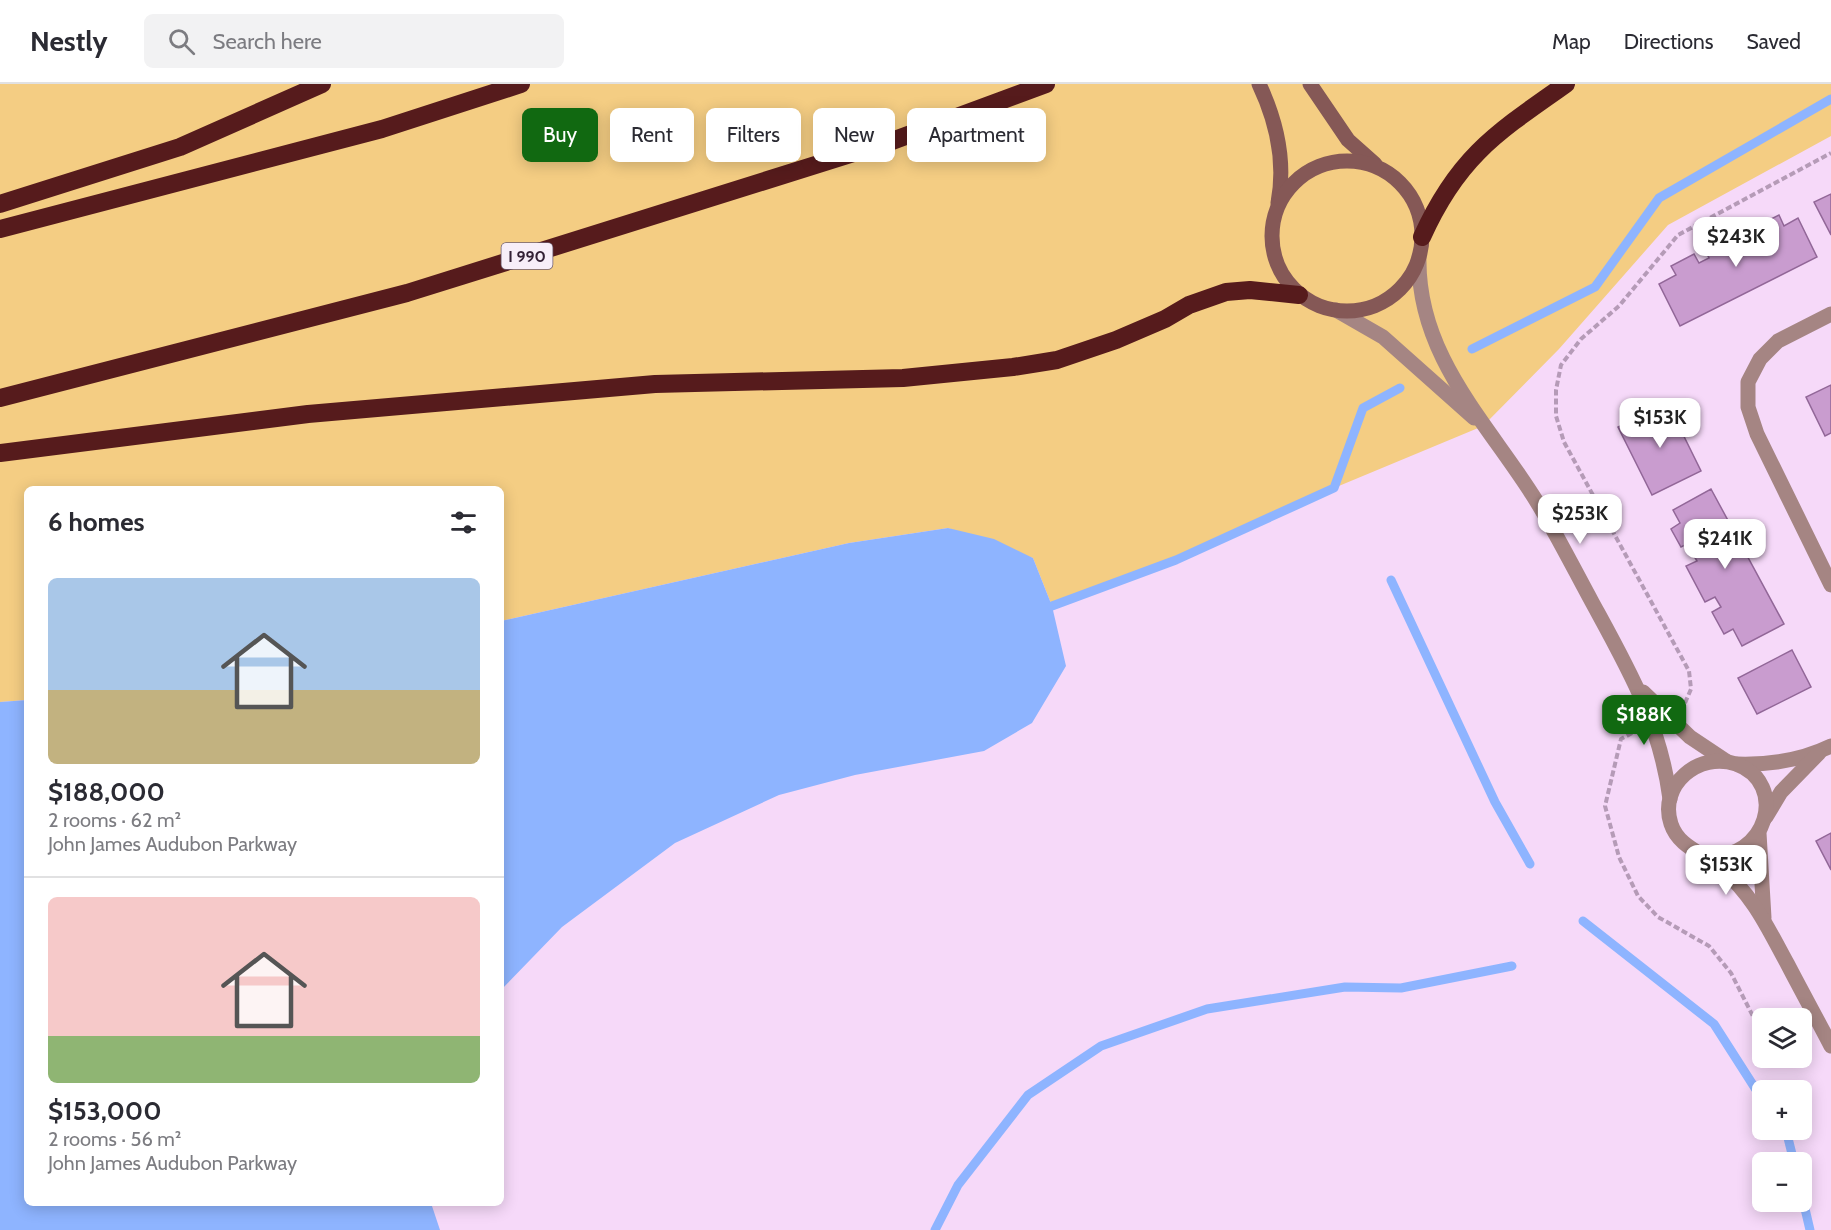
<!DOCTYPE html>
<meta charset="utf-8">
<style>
:root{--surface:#fff;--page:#f2f2f3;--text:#2b2b33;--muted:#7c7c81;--line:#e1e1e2;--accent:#116911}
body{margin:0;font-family:Cabin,sans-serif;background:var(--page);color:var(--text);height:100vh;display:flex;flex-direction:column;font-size:22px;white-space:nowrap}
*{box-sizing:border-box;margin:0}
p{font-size:20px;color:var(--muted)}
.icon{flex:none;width:33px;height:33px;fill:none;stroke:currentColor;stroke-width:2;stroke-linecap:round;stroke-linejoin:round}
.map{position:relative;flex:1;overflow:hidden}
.side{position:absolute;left:24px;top:402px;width:480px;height:720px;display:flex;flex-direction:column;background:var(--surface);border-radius:9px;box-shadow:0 3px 15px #0003}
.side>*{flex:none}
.banner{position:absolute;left:522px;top:24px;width:570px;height:54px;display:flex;gap:12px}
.fabs{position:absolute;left:1752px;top:924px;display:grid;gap:12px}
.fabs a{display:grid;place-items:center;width:60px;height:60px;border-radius:9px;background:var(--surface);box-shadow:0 3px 15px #0003;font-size:30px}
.price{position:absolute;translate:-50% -51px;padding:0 14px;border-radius:12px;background:#fff;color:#222;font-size:20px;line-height:39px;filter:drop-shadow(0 2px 3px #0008)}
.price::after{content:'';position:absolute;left:50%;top:36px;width:18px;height:14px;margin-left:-9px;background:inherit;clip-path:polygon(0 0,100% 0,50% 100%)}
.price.selected{background:var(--accent);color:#fff}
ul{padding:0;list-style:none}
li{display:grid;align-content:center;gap:12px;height:318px;padding:0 24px}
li+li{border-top:2px solid var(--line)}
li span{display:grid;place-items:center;height:186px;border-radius:9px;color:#555}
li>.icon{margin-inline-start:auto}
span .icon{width:108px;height:108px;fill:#fffc;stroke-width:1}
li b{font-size:26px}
h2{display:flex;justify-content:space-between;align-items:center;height:72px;padding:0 24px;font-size:26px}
.pill{padding:0 21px;border-radius:9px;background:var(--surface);box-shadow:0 3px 15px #0003;font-size:21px;line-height:54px}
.pill.selected{background:var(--accent);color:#fff}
header{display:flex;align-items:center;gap:36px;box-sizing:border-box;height:84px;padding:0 30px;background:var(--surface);border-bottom:2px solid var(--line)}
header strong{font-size:28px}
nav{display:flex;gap:33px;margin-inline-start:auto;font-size:21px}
.search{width:420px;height:54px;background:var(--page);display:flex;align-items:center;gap:15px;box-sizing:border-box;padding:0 21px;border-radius:9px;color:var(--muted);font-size:22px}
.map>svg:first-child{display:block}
.green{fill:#f4cd83}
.water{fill:#8eb4ff}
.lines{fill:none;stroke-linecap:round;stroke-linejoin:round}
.stream{stroke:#8eb4ff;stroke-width:9}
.building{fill:#c99ccf;stroke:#926798;stroke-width:1.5}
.path{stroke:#b59bb7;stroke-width:4;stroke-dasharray:6 3;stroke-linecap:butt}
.street{stroke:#a58583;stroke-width:15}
.secondary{stroke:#855856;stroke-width:15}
.highway{stroke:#561b1c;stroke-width:18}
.labels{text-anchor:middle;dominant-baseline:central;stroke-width:4.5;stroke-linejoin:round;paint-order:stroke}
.shield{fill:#f7eef8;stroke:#6e5e70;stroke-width:1.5}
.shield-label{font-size:16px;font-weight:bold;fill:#332135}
</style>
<header>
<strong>Nestly</strong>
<div class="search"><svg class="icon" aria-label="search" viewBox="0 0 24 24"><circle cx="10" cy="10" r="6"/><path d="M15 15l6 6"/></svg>Search here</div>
<nav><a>Map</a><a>Directions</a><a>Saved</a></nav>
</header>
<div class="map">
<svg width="1831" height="1146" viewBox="0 0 1831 1146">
<rect width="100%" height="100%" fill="#f6d9f9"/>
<polygon class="green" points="0,0 1831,0 1831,52 1668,141 1559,265 1483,342 1334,404 1176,476 1052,522 1033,474 948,444 849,459 501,537 501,405 27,405 27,616 0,618"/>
<g class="water">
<polygon points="948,444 994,455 1033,474 1052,522 1066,582 1032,639 984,667 855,691 779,711 675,759 562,843 501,906 501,537 849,459"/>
<polygon points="27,616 27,1119 431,1119 440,1146 0,1146 0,618"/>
</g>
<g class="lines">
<g class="stream">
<polyline points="1472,265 1595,203 1659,114 1831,15"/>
<polyline points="1391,496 1495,718 1530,780"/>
<polyline points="1052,522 1176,476 1334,404 1363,324 1400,304"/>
<polyline points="1583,837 1714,940 1762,1015"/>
<polyline points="1782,1046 1788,1054 1794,1078"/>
<polyline points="1802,1112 1810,1146"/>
<polyline points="935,1146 958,1101 1028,1011 1101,962 1207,925 1345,903 1401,904 1512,882"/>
</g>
</g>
<g class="building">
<polygon points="1831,110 1831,151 1814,118"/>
<polygon points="1779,131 1784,142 1798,134 1817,173 1680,242 1659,200 1676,191 1671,182 1694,170 1699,179 1709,174 1704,164 1740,146 1746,156 1763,147 1759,141"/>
<polygon points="1831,301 1831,349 1825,352 1806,313"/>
<polygon points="1667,318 1701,387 1652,411 1618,343"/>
<polygon points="1711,405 1784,540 1742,562 1733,545 1724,550 1712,528 1721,523 1715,513 1705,518 1686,482 1697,477 1687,460 1681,463 1671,445 1680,439 1673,426"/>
<polygon points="1792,566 1811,603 1757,630 1738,594"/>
<polygon points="1831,749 1831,786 1816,757"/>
</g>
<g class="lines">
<g class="path">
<polyline points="1685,619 1691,605 1689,587 1564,358 1556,332 1556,306 1561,281 1581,255 1619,222 1678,151 1831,69"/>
<polyline points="1632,649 1621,655 1605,722 1619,773 1638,812 1658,833 1709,862 1731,889 1762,950"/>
</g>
<g class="street">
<path d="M1419,173c-2,100 70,167 118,245 20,33 37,67 55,100 36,66 68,121 78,197"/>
<polyline points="1336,226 1383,253 1474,334"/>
<polyline points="1831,230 1778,257 1760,275 1748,298 1748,323 1757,350 1831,501"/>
<polyline points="1643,608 1690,653 1726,677"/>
<path d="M1737,680c32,1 65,-4 94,-18"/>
<polyline points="1766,733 1781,708 1819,669"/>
<polyline points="1759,749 1764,834"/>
<path d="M1705,772c63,6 84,-73 31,-92 -37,-13 -78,21 -65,60 8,24 33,29 50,44 34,30 46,59 67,97 14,27 29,54 43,81"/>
</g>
<g class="secondary">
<path d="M1259,0c18,38 27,77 19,119"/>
<polyline points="1310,0 1348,56 1375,80"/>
<circle cx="1347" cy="152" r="75"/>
</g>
<g class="highway">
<polyline points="0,120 180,63 322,0"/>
<polyline points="0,145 382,45 521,0"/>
<path d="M1422,153c36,-80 74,-104 144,-153"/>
<polyline points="0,314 407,209 892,57 1046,0"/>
<polyline points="0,369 308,330 655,300 903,294 1013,283 1057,276 1116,256 1165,235 1189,221 1226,208 1250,206 1299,211"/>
</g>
</g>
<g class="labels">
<rect class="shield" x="501.5" y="159" width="51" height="26" rx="4.5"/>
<g class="shield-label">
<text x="527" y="172">I 990</text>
</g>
</g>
</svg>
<div class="fabs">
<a><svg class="icon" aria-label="layers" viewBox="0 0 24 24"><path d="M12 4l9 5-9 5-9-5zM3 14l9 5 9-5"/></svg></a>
<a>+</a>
<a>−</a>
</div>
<b class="price" style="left:1736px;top:184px">$243K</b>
<b class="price" style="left:1660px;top:365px">$153K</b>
<b class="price" style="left:1580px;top:461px">$253K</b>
<b class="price" style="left:1725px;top:486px">$241K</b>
<b class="price selected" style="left:1644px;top:662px">$188K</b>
<b class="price" style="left:1726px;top:812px">$153K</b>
<div class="banner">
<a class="pill selected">Buy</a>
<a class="pill">Rent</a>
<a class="pill">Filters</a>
<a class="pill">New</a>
<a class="pill">Apartment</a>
</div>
<section class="side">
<h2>6 homes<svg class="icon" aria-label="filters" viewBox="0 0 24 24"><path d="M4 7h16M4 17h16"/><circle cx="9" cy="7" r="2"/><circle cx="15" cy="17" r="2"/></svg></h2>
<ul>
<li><span style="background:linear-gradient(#a9c7e8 60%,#c2b280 0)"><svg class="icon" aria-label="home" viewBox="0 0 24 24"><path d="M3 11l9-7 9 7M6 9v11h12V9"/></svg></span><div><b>$188,000</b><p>2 rooms · 62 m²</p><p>John James Audubon Parkway</p></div></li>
<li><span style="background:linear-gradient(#f6c9c9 75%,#8fb573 0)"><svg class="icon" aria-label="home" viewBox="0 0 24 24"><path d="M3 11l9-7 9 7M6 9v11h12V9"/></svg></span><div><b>$153,000</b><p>2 rooms · 56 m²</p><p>John James Audubon Parkway</p></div></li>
</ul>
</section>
</div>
